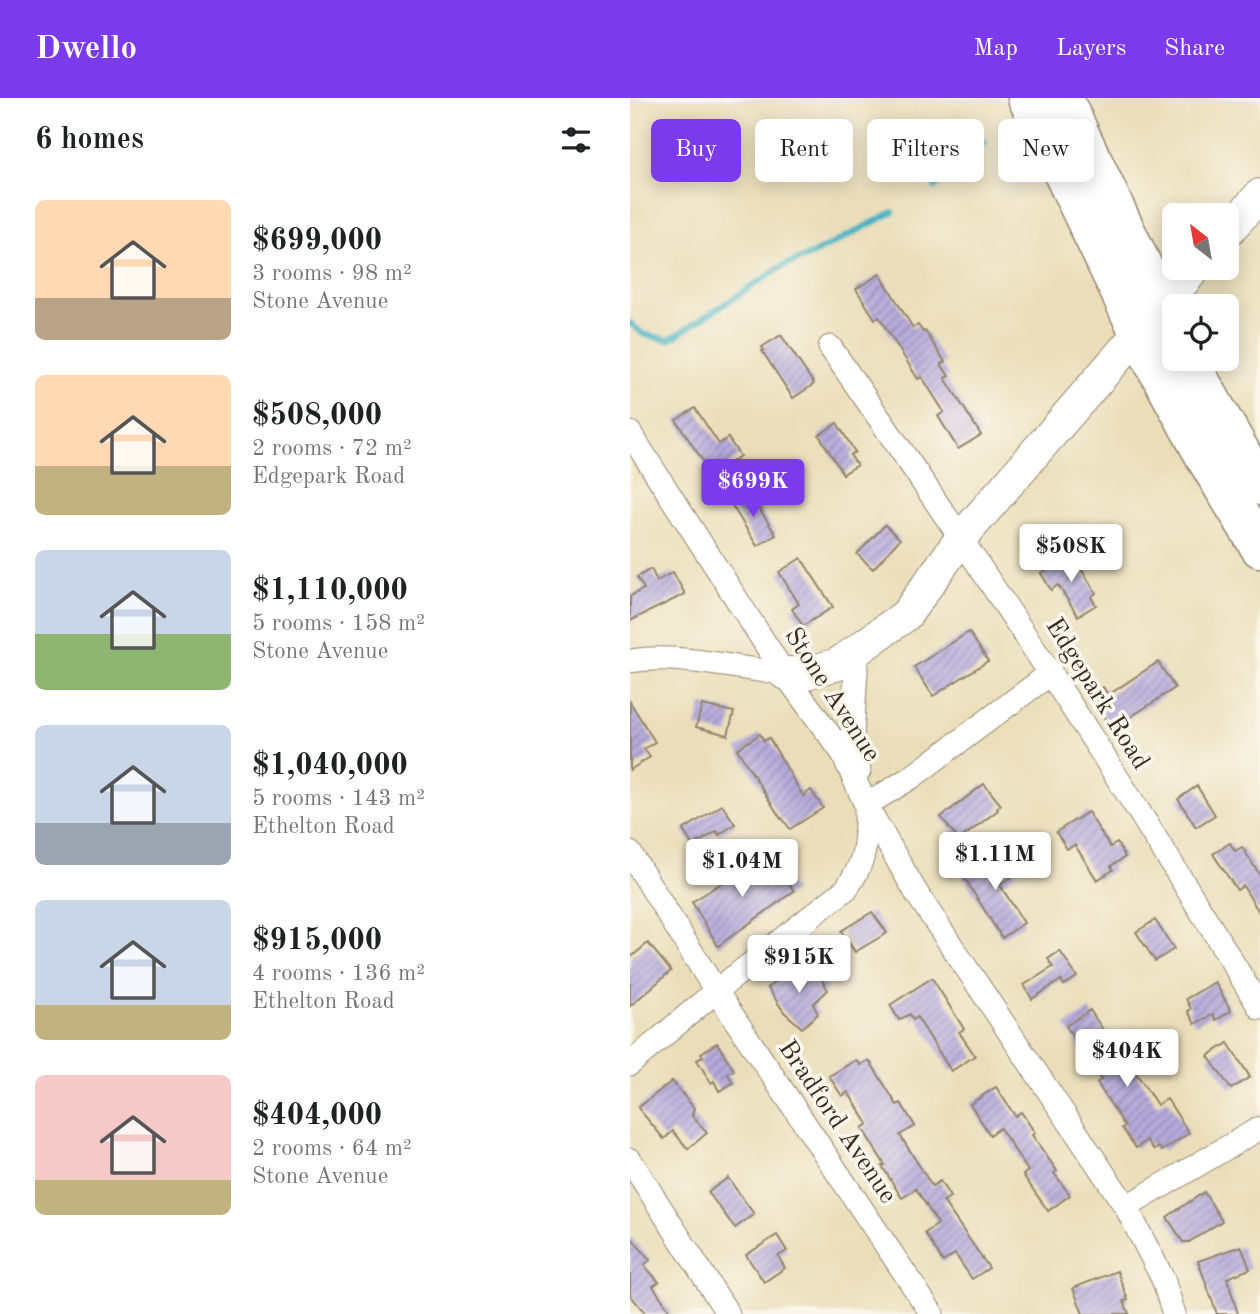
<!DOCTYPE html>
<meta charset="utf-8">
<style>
:root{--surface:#fff;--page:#f2f2f2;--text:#202124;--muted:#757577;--accent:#7c3aed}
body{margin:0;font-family:"Old Standard TT",serif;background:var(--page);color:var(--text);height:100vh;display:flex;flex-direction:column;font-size:26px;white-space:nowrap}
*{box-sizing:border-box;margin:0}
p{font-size:23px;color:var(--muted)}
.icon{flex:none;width:38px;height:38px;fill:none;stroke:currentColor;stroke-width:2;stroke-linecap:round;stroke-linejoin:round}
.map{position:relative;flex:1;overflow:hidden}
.sheet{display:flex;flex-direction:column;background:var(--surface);width:630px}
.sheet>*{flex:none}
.top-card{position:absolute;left:21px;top:21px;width:504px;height:63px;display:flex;gap:14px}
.needle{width:46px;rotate:329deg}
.controls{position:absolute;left:532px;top:105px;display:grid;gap:14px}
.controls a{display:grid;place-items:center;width:77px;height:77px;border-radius:10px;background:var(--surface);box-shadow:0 4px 18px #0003;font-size:35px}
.price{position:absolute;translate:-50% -60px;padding:0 16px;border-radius:7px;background:#fff;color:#222;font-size:23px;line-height:46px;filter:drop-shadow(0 2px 4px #0008)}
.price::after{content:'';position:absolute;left:50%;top:42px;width:21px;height:16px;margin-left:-10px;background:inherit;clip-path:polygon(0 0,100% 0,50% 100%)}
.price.selected{background:var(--accent);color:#fff}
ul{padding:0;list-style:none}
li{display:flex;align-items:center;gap:21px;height:175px;padding:0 35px}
li span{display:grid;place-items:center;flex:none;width:196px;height:140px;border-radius:10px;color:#555}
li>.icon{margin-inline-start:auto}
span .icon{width:84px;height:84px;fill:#fffc;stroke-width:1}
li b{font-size:30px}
h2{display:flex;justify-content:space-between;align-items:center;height:84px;padding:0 35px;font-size:30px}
.tag{padding:0 24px;border-radius:10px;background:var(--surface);box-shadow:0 4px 18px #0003;font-size:24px;line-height:63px}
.tag.selected{background:var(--accent);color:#fff}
header{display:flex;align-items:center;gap:42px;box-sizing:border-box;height:98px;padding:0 35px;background:var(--accent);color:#fff}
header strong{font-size:33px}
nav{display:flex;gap:38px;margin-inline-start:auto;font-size:24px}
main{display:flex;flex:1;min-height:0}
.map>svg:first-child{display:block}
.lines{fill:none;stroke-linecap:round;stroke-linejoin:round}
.stream{stroke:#45b2c2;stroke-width:6}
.building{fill:url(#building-hatch)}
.street-casing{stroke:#92846c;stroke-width:25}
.secondary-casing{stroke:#92846c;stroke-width:34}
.highway-casing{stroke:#92846c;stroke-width:41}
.street{stroke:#fff;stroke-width:23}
.secondary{stroke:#fff;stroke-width:32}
.highway{stroke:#fff;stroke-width:38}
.labels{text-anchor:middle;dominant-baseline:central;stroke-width:7;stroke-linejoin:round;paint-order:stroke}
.street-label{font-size:26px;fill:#3b2a1e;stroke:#fbf7ec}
</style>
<header>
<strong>Dwello</strong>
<nav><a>Map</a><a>Layers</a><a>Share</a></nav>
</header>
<main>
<section class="sheet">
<h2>6 homes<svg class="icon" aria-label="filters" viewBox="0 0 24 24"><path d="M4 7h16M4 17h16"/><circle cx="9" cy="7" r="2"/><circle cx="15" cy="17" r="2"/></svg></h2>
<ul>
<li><span style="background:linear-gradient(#ffd9b3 70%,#b9a48a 0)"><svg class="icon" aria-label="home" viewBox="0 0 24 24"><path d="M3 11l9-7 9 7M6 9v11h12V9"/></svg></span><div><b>$699,000</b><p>3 rooms · 98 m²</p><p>Stone Avenue</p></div></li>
<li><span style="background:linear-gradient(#ffd9b3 65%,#c2b280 0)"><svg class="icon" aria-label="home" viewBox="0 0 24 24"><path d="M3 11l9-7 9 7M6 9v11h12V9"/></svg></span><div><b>$508,000</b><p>2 rooms · 72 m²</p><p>Edgepark Road</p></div></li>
<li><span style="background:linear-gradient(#c9d6e8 60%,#8fb573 0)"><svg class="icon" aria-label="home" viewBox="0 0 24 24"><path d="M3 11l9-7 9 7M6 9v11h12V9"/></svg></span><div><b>$1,110,000</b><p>5 rooms · 158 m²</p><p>Stone Avenue</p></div></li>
<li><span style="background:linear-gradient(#c9d6e8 70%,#9aa5b1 0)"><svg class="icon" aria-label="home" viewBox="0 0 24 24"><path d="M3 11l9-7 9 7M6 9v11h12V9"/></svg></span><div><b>$1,040,000</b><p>5 rooms · 143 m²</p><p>Ethelton Road</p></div></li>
<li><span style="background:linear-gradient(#c9d6e8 75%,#c2b280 0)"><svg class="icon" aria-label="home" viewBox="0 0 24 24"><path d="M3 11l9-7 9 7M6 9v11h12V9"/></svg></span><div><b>$915,000</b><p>4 rooms · 136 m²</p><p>Ethelton Road</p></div></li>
<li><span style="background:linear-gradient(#f6c9c9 75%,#c2b280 0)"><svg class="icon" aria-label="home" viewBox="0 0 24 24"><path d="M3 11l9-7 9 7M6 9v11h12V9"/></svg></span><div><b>$404,000</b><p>2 rooms · 64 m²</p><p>Stone Avenue</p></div></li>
</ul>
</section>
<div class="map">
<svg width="630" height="1216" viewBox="0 0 630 1216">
<defs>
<pattern id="building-hatch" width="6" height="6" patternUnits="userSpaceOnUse" patternTransform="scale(1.75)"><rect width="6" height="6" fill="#b5abdb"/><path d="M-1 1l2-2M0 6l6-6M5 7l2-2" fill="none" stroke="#948bb1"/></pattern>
</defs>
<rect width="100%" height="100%" fill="#fbf7ec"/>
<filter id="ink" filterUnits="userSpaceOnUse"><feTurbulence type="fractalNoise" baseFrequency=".0143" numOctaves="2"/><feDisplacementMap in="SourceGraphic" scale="14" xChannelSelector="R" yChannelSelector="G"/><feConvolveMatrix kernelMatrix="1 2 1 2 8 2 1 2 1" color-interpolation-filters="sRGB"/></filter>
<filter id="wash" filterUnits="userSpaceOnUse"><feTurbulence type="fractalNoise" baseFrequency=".00686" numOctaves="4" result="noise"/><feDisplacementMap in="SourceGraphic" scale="28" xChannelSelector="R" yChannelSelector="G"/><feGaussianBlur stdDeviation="1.57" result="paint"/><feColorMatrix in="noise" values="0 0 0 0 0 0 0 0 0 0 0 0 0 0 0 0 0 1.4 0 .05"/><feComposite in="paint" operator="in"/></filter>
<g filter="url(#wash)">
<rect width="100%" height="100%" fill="#eadeba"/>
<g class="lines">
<g class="stream">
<polyline points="305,89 355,44"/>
<polyline points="0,225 13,236 39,242 153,168 183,156 263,114"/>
</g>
</g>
<g id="blocks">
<g class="building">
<polygon points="250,176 283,230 288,227 293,234 295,233 315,264 311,266 319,278 315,280 351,337 328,351 308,318 314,314 292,279 288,281 249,219 245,221 226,191"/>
<polygon points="151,237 184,286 163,300 132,253 134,252 132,249"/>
<polygon points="65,310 89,346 98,340 110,358 82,377 46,322"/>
<polygon points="207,325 225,354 220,357 227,367 213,376 189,337"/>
<polygon points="118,393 146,437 127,448 100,404"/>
<polygon points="255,427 270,441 243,471 227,456"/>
<polygon points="442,456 466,495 461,499 466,507 448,518 428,487 421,492 411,475"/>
<polygon points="171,460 203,509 173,528 162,511 169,506 149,474"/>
<polygon points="21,471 27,483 43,474 55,496 0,523 0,498 14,491 7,479"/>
<polygon points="339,534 358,563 303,598 284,569"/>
<polygon points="528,564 545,590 482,631 460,597 473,589 478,597"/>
<polygon points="0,604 25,644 14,651 20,659 0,672"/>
<polygon points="72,607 104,614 98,637 66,629"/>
<polygon points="130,636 134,643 139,640 173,698 181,692 193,710 160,731 152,720 151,721 107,651"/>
<polygon points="354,686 371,707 367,710 368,712 329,742 311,719"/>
<polygon points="567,688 585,717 566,729 548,701"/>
<polygon points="92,707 105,726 89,737 87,733 63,748 53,732"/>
<polygon points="458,714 480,749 487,745 495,759 481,768 483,772 467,782 445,747 437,751 426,734"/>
<polygon points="600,745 605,753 612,749 630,777 630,816 613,788 607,792 583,756"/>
<polygon points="370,751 386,776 370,787 394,825 372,840 332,776"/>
<polygon points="138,755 164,793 88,848 62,804"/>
<polygon points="242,814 257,835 225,854 211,833"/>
<polygon points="525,822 544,851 525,863 506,834"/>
<polygon points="18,845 41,873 0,908 0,860"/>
<polygon points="430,853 447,879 434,887 431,882 402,901 394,887 423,869 418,861"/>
<polygon points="177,869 191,881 198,892 183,906 188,916 172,930 154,914 138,890 158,872 165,880"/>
<polygon points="302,880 334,931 329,934 345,958 321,973 287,919 283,922 280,916 269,922 260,907"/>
<polygon points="585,884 601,913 586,922 583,916 565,926 558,913 561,911 556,901"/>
<polygon points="460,912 495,966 499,964 527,1007 537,1001 559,1035 532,1053 529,1049 524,1052 517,1042 506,1050 492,1030 495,1028 467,985 471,982 436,928"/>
<polygon points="87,945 104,972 98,976 103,985 89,993 84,983 81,985 67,962 73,959 71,955"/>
<polygon points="598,945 620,979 601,991 578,958"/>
<polygon points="226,962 230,967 239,962 267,1007 271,1005 285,1028 270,1037 302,1088 310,1083 320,1099 313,1103 359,1170 342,1181 325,1156 313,1164 295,1135 308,1126 286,1091 272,1100 252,1068 255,1067 232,1030 238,1026 218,994 212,998 199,978"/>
<polygon points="42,983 64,1010 62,1018 77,1035 58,1051 43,1033 34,1041 8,1010"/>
<polygon points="366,989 385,1018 391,1014 405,1035 402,1037 427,1073 424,1075 440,1097 418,1113 393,1077 398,1073 370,1030 360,1037 340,1006"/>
<polygon points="98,1080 124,1116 105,1130 78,1094"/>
<polygon points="574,1094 592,1123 559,1144 553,1144 537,1119"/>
<polygon points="147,1137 157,1153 148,1158 155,1170 134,1184 116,1157"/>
<polygon points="0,1138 20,1162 14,1167 29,1184 23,1188 42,1216 16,1216 0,1197"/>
<polygon points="611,1148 620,1171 597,1180 608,1216 587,1216 568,1163"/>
<polygon points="487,1173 498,1202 494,1203 499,1216 453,1216 443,1190"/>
</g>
</g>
</g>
<g filter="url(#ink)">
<use href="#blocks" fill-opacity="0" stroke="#92846c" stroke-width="2"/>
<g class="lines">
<g class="street-casing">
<g id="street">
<path d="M200,249c150,216 295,436 430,661"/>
<polyline points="0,335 154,575 212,654 236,707 287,796 496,1109 533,1181 544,1216"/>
<polyline points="225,556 226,573 222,639 229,673"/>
<path d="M0,563c52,-8 103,8 154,12"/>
<polyline points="236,707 282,679 421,575"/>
<polyline points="0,755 86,893 302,1216"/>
<path d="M0,966l86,-73 130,-102c21,-28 20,-47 20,-81"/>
<polyline points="0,1062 98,1216"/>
<polyline points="496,1109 630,1030"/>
</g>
</g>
<g class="secondary-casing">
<g id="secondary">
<polyline points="597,134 630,97"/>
<polyline points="154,575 176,575 208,566 276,517 332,439 565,170"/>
</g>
</g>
<g class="highway-casing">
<g id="highway">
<polyline points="397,0 524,266 576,361 630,450"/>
<polyline points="433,0 544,234"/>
<polyline points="558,261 630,388"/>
</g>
</g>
<use href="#street" class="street"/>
<use href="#secondary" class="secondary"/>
<use href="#highway" class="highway"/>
</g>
</g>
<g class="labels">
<g class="street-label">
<text transform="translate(467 596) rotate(58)">Edgepark Road</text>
<text transform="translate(202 597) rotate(57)">Stone Avenue</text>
<text transform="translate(207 1024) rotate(56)">Bradford Avenue</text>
</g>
</g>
</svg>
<div class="controls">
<a><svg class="needle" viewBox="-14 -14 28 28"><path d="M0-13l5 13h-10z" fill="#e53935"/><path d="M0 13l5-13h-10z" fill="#757577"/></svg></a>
<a><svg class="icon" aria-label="locate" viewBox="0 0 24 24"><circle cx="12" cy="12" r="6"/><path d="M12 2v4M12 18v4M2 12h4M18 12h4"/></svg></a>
</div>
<b class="price selected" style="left:123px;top:421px">$699K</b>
<b class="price" style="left:441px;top:486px">$508K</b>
<b class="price" style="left:365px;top:794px">$1.11M</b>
<b class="price" style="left:112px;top:801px">$1.04M</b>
<b class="price" style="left:169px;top:897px">$915K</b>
<b class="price" style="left:497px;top:991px">$404K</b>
<div class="top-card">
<a class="tag selected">Buy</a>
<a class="tag">Rent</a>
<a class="tag">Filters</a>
<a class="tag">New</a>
</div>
</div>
</main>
